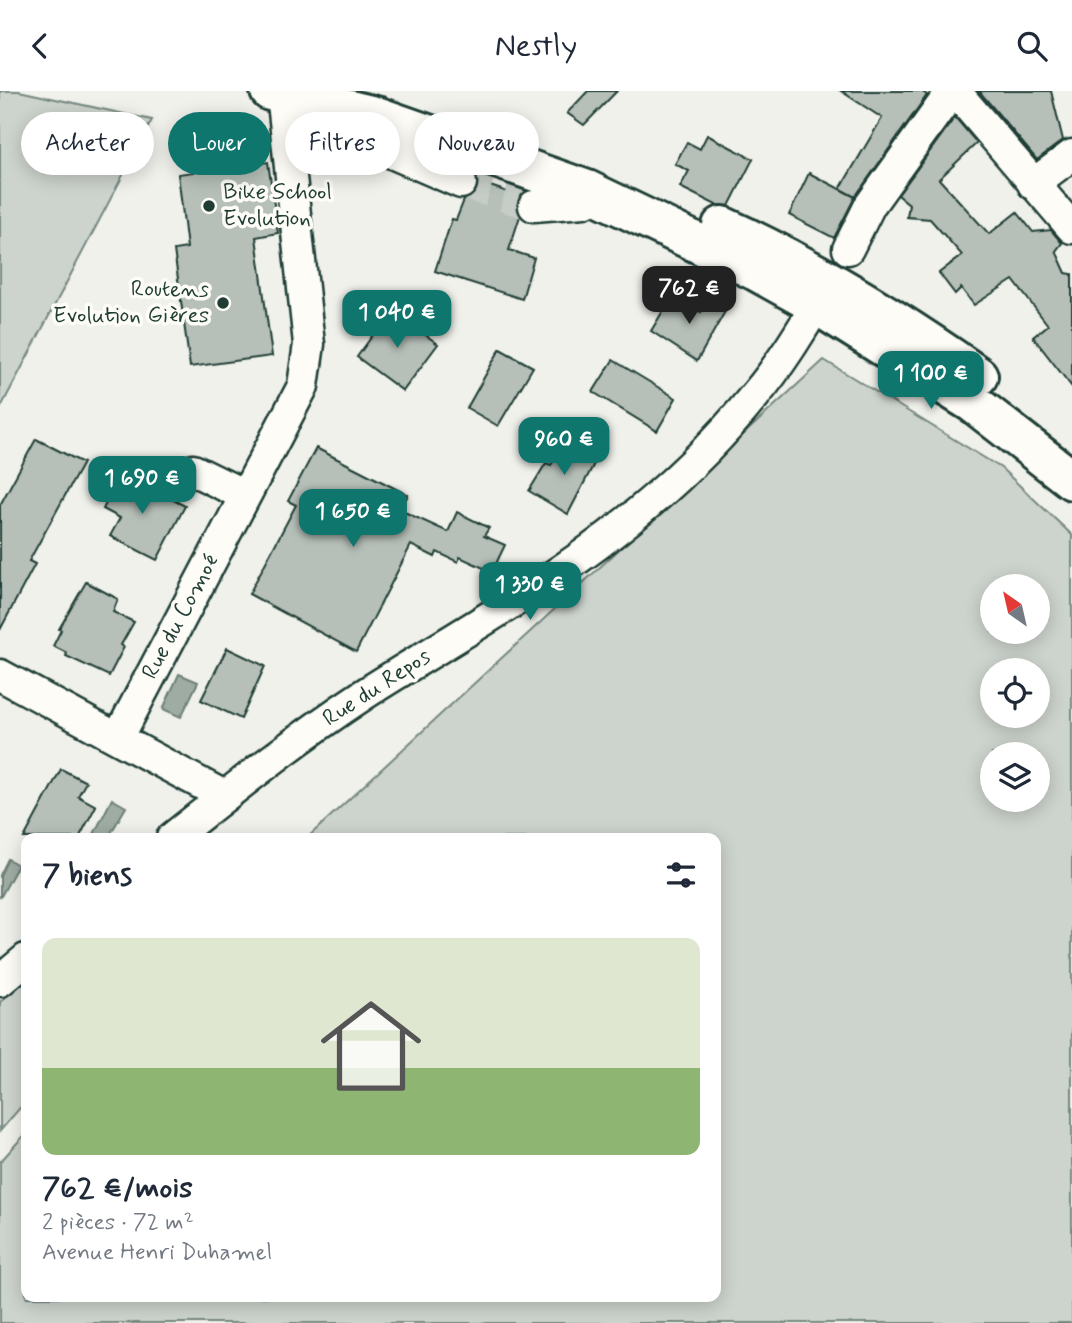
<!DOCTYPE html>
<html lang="fr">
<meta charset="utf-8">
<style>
:root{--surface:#fff;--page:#f2f2f3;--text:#1f2937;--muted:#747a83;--accent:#0f766e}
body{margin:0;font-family:Mynerve,sans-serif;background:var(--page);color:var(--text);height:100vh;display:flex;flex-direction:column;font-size:26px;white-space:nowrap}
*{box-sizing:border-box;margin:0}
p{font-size:23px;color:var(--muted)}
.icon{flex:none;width:38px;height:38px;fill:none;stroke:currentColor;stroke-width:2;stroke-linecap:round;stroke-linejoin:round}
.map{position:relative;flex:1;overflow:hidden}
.sheet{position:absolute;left:21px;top:742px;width:700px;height:469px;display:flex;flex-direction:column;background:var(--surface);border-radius:14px;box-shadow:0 4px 18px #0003}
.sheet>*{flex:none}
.guide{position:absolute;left:21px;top:21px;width:700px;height:63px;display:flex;gap:14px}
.needle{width:46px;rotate:326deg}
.controls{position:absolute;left:980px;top:483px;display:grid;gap:14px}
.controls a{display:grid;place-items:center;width:70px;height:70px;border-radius:50%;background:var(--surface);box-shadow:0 4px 18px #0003;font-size:35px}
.price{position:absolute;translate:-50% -60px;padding:0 16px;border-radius:14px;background:var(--accent);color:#fff;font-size:23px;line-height:46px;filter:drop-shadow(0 2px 4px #0008)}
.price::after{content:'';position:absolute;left:50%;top:42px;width:21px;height:16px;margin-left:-10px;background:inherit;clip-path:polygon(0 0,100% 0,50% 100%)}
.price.current{background:#222;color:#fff}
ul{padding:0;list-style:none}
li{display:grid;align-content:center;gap:14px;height:371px;padding:0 21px}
li span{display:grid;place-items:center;height:217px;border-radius:14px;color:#555}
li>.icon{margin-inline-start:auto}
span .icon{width:126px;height:126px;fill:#fffc;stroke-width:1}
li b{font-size:30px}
h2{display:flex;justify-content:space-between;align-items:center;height:84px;padding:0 21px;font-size:30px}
.pill{padding:0 24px;border-radius:32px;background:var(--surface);box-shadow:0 4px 18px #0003;font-size:24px;line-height:63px}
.pill.current{background:var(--accent);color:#fff}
header{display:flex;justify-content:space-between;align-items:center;height:91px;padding:0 21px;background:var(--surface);font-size:32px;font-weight:600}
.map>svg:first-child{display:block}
.green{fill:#cdd3cd;stroke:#768880;stroke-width:2;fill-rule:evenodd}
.water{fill:#9faca4;stroke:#6c8077;stroke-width:2}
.building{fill:#b6bfb8;stroke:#1f3d34;stroke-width:2}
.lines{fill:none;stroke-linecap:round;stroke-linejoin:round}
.minor-tunnel{stroke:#c6cdc6;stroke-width:30;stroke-dasharray:30 15;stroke-linecap:butt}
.minor-casing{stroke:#1f3d34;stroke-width:35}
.major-casing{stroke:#1f3d34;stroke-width:44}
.minor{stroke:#fdfcf7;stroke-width:30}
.major{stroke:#fdfcf7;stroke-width:38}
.poi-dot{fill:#1f3d34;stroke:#fdfcf7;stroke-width:2.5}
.labels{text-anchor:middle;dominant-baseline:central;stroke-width:7;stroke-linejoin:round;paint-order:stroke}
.poi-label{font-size:23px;fill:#1f3d34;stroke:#fdfcf7;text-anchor:start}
.street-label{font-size:23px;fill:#1f3d34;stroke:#fdfcf7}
</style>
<header><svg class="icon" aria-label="back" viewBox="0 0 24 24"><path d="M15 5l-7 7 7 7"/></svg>Nestly<svg class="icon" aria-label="search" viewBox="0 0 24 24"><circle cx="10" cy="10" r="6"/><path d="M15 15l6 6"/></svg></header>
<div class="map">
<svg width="1072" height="1232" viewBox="0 0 1072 1232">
<rect width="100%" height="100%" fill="#f0f1eb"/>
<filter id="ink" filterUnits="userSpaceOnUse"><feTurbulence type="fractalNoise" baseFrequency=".0143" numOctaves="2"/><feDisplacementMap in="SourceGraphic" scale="14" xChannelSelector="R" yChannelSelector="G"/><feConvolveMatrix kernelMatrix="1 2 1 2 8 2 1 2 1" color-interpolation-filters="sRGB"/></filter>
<g filter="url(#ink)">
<g class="green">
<polygon points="0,0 19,0 152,29 0,318"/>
<path d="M824,269l177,108 71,67v788h-1072v-161l26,-29v164h690v-459h-409zM992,495h46v46h-46zM992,579h46v46h-46zM992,663h46v46h-46z"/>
<polygon points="26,889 26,1010 0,1040 0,911"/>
</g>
<g class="water">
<polygon points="179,583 198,591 181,626 163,618"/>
<polygon points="112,708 126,716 108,747 102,747 94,743"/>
<polygon points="8,768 18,774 0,807 0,784"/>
</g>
<g class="building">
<polygon points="588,0 617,0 584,34 567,22"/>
<polygon points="841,0 921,0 927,4 855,106 840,98 882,27"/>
<polygon points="979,0 1051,0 1063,49 1037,69"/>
<polygon points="955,26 977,52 939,88 989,143 1017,121 1033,141 1051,139 1062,152 1056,160 1066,182 1072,183 1072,296 1033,246 1048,234 1013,189 974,214 961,197 955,203 939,182 962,164 930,128 907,126 909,113 898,104"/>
<polygon points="707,44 753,68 729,115 716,114 680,96 689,80 675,73 687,51 700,58"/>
<polygon points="268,71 278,142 256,146 272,265 190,276 174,159 187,157 178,83"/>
<polygon points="809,82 855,106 834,147 789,124"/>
<polygon points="478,91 520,105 517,116 520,125 509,159 534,167 522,208 435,180 452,128 456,129 464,109 472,106 477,100"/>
<polygon points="672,205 701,221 708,207 727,217 697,270 651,240"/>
<polygon points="391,219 438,253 403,300 357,266"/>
<polygon points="500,258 533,276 498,335 467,317"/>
<polygon points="613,269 676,307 657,340 593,301"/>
<polygon points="36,348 83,372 29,470 35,473 0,539 0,414"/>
<polygon points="566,350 572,353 574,351 597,367 568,423 529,400 546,372 551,374"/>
<polygon points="316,357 408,404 400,419 448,441 457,421 489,437 484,445 505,454 492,481 460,466 458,471 437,461 435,466 411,454 356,561 249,503 296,414 288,410"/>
<polygon points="121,382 185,415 157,469 110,445 120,427 103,418"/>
<polygon points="86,491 118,508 113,521 134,531 121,554 124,556 109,585 66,565 67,562 53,555 61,539 59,538"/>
<polygon points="227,557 265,575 241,628 201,609"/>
<polygon points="61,678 86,691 78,705 96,715 79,747 24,747"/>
</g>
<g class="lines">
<polyline class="minor-tunnel" points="461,92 534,115"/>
<g class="minor-casing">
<g id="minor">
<polyline points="955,0 1072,137"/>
<polyline points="353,20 394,63 461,92"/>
<polyline points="1033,93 1072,64"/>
<polyline points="534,115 584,111 596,103"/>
<polyline points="848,158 870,114 952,0"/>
<polyline points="193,379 244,404"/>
<polyline points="0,584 224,705"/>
<polyline points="118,647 303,295 309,253 282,2"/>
<path d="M172,747c62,-49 124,-99 191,-143 50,-32 102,-62 153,-95 88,-55 175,-125 240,-206 27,-32 49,-70 71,-106"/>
<polyline points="0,890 26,868"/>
</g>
</g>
<g class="major-casing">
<g id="major">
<polyline points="270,0 379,26 587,99 756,180 817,214 973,312 1072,389"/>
<path d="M722,135c90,41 175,93 256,150"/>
</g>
</g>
<use href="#minor" class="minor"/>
<use href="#major" class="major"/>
</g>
</g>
<g class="poi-dot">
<circle cx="209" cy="115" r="7"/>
<circle cx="223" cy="212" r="7"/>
</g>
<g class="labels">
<g class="poi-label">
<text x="223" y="102">Bike School<tspan x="223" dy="26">Evolution</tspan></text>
<text x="209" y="199" text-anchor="end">Routens<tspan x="209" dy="26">Evolution Gières</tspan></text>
</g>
<g class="street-label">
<text transform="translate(181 526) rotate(-62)">Rue du Comoé</text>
<text transform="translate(377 597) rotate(-33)">Rue du Repos</text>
</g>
</g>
</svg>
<div class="controls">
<a><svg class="needle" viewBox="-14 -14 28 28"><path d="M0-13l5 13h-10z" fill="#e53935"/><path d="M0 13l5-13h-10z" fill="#747a83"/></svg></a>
<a><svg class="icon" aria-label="locate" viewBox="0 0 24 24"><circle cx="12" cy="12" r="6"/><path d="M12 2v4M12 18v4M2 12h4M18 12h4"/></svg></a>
<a><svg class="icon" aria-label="layers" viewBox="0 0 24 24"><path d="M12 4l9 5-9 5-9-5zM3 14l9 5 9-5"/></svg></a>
</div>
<b class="price current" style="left:689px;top:235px">762 €</b>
<b class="price" style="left:397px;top:259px">1 040 €</b>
<b class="price" style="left:931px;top:320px">1 100 €</b>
<b class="price" style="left:564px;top:386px">960 €</b>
<b class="price" style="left:142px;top:425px">1 690 €</b>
<b class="price" style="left:353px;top:458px">1 650 €</b>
<b class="price" style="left:530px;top:531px">1 330 €</b>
<div class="guide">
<a class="pill">Acheter</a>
<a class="pill current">Louer</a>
<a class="pill">Filtres</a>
<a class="pill">Nouveau</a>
</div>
<section class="sheet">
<h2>7 biens<svg class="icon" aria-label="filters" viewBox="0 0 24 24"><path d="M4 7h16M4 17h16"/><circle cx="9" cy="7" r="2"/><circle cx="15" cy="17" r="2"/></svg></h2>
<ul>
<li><span style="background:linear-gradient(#dfe7d0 60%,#8fb573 0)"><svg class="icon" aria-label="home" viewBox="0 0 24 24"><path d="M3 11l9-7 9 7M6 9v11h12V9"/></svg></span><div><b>762 €/mois</b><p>2 pièces · 72 m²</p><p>Avenue Henri Duhamel</p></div></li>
</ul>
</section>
</div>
